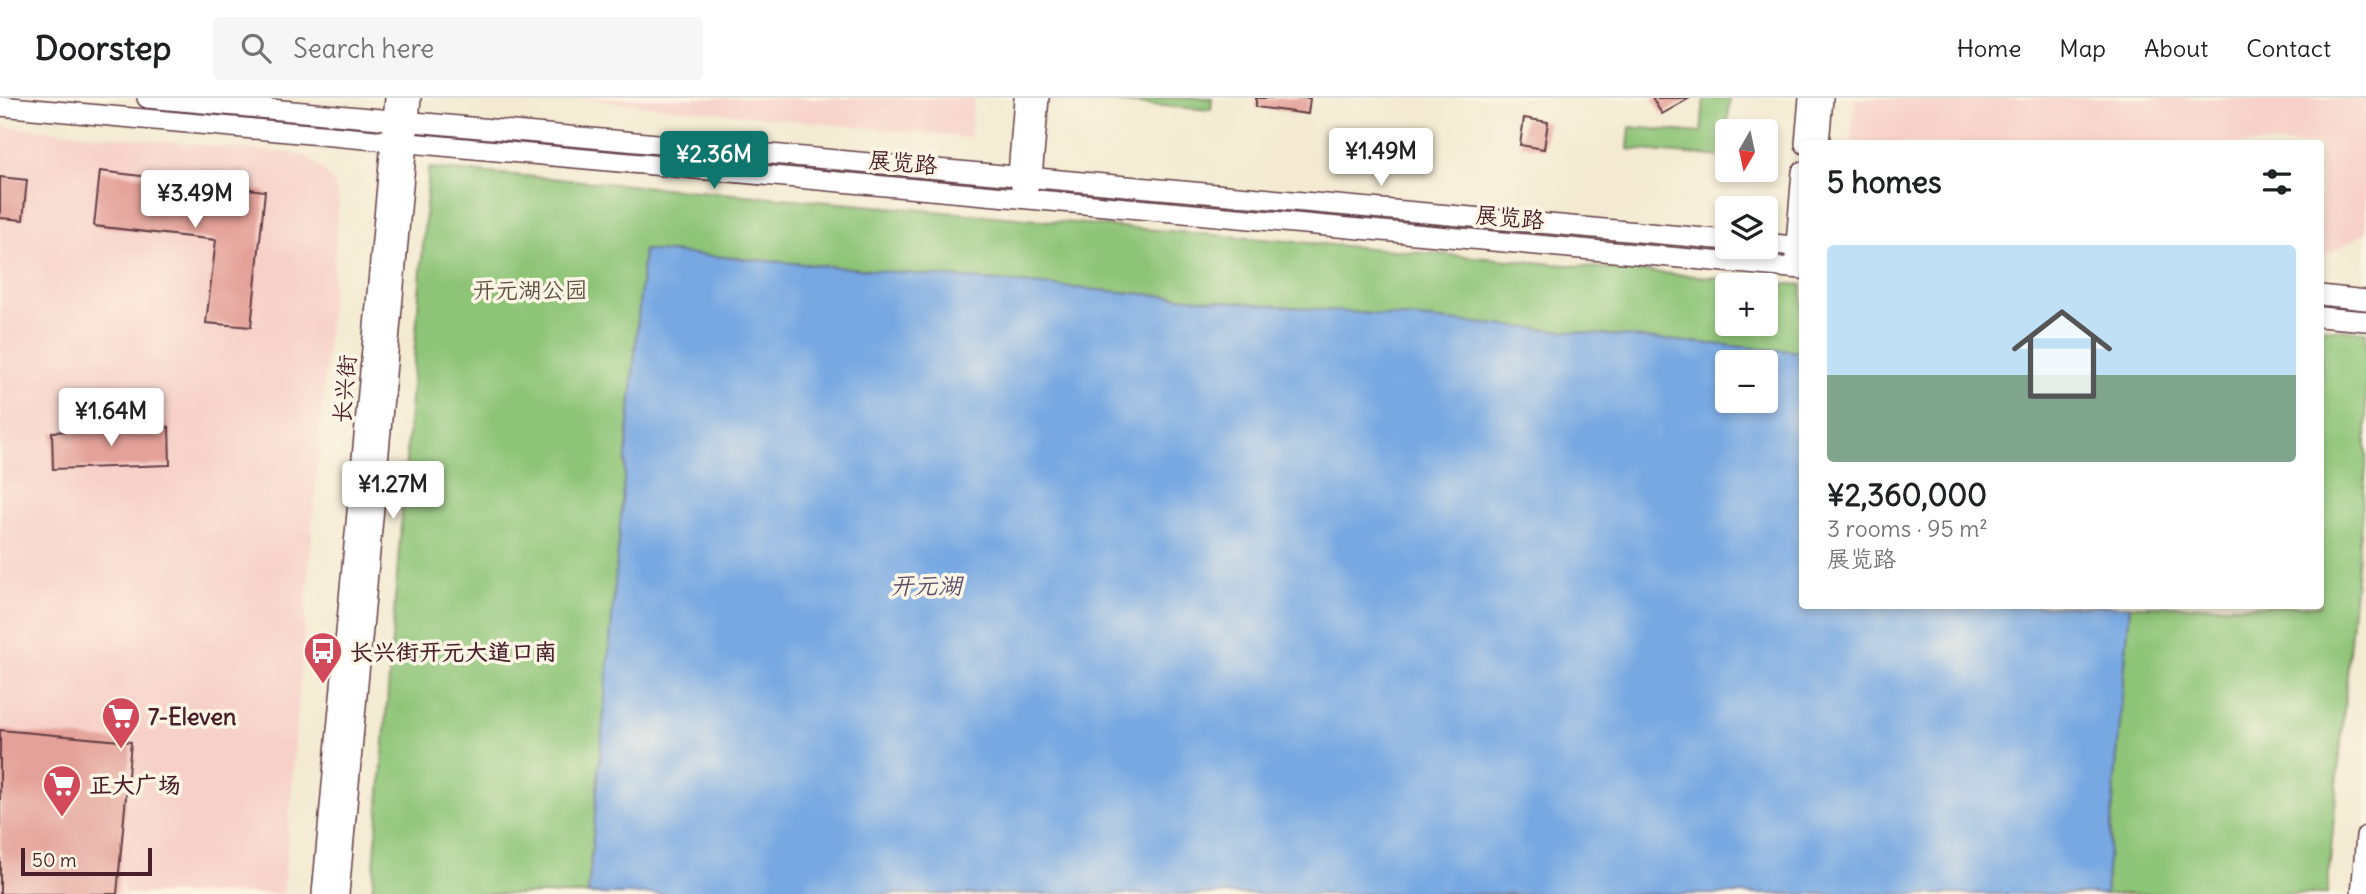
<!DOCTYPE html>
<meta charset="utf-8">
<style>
:root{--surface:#fff;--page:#f6f6f6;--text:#202124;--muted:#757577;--line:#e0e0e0;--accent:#0f766e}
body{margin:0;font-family:Delius,"LXGW WenKai TC",sans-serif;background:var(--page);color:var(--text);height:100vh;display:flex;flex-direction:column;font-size:26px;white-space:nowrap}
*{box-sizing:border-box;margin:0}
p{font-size:23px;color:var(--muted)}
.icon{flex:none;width:38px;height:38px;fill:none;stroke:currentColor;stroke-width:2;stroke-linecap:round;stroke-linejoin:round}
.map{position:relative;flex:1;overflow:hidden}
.drawer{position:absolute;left:1799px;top:42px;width:525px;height:469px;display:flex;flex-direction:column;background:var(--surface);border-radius:7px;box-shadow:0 4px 10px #0003}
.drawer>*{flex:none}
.needle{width:46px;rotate:189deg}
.controls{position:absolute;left:1715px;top:21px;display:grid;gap:14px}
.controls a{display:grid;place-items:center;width:63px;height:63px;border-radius:7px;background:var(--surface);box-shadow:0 4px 10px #0003;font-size:35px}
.scale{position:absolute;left:21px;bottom:18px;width:131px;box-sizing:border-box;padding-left:7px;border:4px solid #4a1f2b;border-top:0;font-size:19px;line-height:24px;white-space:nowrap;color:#4a1f2b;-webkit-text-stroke:5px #fcf5e5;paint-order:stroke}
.price{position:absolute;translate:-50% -60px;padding:0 16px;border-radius:7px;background:#fff;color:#222;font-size:23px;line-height:46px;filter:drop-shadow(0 2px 4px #0008)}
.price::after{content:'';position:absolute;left:50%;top:42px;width:21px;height:16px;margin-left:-10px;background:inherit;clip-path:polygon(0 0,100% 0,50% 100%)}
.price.selected{background:var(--accent);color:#fff}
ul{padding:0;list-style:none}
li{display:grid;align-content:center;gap:14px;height:371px;padding:0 28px}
li span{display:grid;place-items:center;height:217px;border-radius:7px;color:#555}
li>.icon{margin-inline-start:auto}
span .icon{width:126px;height:126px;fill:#fffc;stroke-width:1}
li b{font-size:30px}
h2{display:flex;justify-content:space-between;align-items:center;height:84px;padding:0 28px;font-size:30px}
header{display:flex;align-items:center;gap:42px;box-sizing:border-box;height:98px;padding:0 35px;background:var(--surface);border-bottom:2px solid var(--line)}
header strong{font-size:33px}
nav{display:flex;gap:38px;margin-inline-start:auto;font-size:24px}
.search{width:490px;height:63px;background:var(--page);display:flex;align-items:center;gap:18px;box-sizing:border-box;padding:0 24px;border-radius:7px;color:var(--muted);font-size:26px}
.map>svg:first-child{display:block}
.built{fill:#f7d1c9}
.green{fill:#8dc477;stroke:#6c7251;stroke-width:2;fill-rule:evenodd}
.water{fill:#77a8e2;stroke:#606486;stroke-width:2;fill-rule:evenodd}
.building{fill:#e4a199}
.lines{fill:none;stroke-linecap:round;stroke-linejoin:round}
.secondary-casing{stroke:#633d44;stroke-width:22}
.secondary{stroke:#fff;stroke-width:19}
.labels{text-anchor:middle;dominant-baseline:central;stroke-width:7;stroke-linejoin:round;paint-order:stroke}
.street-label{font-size:23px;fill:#4a1f2b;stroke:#fcf5e5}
.park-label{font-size:23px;fill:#5e5142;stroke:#fcf5e5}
.poi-label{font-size:23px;font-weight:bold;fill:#4a1f2b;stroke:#fcf5e5;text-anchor:start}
.water-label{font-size:24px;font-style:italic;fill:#5a4f6b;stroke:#fcf5e5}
</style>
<header>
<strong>Doorstep</strong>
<div class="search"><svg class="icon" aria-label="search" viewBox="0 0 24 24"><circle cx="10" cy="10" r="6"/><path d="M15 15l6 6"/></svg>Search here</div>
<nav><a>Home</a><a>Map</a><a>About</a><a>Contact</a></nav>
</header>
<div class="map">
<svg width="2366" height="796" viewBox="0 0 2366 796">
<rect width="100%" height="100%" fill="#fcf5e5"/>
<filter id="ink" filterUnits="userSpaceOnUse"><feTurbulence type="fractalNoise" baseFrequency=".0143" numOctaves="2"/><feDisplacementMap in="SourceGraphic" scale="14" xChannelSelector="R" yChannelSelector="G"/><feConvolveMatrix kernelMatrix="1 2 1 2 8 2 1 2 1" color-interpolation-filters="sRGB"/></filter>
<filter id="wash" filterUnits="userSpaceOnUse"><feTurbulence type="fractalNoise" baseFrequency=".00686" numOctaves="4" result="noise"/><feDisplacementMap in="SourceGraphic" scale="28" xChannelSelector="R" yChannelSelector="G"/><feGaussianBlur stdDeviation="1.57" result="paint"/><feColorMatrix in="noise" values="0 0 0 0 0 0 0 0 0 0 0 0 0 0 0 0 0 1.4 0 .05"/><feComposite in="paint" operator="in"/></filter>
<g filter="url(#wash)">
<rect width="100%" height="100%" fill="#f3ead1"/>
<g class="built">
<polygon points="574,0 974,0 970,40"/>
<polygon points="1855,0 2366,0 2366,134 2321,160 2320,46 1851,45"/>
<polygon points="0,28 288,55 307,59 323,72 333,84 339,100 283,796 0,796"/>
</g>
<g class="green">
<polygon points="1115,0 1212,0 1211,12 1114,4"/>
<polygon points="1704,0 1730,0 1725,59 1628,51 1630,29 1701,35"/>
<path d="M429,70l1373,117v67l-1158,-102 -56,644h-216zM1727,187h39v39h-39z"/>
<polygon points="2321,230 2366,234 2366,369 2327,796 2105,796 2130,508 2320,508"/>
</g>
<path class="water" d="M644,152l1158,102v254h328l-25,288h-1517zM1727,264h39v39h-39z"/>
<g id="blocks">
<g class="building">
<polygon points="1256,0 1310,0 1308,16 1256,9"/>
<polygon points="1652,0 1690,0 1662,16"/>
<polygon points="1524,20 1548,24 1544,51 1520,47"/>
<polygon points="100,73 265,93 251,229 206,225 216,142 94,128"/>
<polygon points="0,79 27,82 23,122 0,120"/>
<polygon points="169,329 170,367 53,371 52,334"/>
<polygon points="0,632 131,644 117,796 0,796"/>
</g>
</g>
</g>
<g filter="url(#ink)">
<use href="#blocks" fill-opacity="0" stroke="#633d44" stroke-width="2"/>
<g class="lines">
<g class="secondary-casing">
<g id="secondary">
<polyline points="147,0 1727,142"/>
<polyline points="0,8 1802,171"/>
<polyline points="1805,46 1809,0"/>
<polyline points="1819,46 1823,0"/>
<polyline points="1021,88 1018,77 1024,0"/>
<polyline points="1028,89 1032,79 1039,0"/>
<polyline points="1766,145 1802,149"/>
<polyline points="1794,170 1802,74"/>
<polyline points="2320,197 2366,202"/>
<polyline points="2320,219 2366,223"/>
<polyline points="322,796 395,0"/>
<polyline points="339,796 411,0"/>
<polyline points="2361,796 2366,738"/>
</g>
</g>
<use href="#secondary" class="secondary"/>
</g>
</g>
<defs>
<g id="bus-pin" transform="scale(2.0125)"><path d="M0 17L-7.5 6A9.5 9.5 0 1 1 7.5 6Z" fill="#d1495b" stroke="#fcf5e5"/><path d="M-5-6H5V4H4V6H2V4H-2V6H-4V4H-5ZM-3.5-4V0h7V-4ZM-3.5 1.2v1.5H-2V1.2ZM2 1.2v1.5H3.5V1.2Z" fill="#fff"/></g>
<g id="supermarket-pin" transform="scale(2.0125)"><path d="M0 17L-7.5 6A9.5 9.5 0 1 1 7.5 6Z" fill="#d1495b" stroke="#fcf5e5"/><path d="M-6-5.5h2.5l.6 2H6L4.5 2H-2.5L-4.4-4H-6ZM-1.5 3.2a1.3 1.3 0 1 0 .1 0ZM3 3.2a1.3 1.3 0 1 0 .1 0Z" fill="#fff"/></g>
</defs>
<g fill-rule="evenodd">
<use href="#bus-pin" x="323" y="553"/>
<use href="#supermarket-pin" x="121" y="618"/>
<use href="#supermarket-pin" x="62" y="686"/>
</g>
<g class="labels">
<g class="street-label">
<text transform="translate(903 64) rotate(5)">展览路</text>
<text transform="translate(1510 119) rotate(5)">展览路</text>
<text transform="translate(344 291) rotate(-85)">长兴街</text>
</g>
<g class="park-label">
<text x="530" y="191">开元湖公园</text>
</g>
<g class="poi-label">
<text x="350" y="553">长兴街开元大道口南</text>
<text x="148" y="618">7-Eleven</text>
<text x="89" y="686">正大广场</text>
</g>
<g class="water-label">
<text x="926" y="487">开元湖</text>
</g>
</g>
</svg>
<div class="controls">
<a><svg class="needle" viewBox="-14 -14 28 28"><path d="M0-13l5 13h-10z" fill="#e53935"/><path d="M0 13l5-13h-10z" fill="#757577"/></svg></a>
<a><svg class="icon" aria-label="layers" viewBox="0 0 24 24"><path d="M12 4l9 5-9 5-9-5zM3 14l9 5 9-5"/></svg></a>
<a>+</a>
<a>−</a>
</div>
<div class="scale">50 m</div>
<b class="price" style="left:1381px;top:90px">¥1.49M</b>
<b class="price selected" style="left:714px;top:93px">¥2.36M</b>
<b class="price" style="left:195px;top:132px">¥3.49M</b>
<b class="price" style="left:111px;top:350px">¥1.64M</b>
<b class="price" style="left:393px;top:423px">¥1.27M</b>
<section class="drawer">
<h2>5 homes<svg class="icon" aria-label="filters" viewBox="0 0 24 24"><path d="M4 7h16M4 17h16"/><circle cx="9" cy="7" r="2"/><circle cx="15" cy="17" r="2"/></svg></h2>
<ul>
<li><span style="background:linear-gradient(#bfe0f5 60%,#7fa58c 0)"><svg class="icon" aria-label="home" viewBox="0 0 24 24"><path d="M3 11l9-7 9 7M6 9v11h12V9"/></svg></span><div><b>¥2,360,000</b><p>3 rooms · 95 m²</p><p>展览路</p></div></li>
</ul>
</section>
</div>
